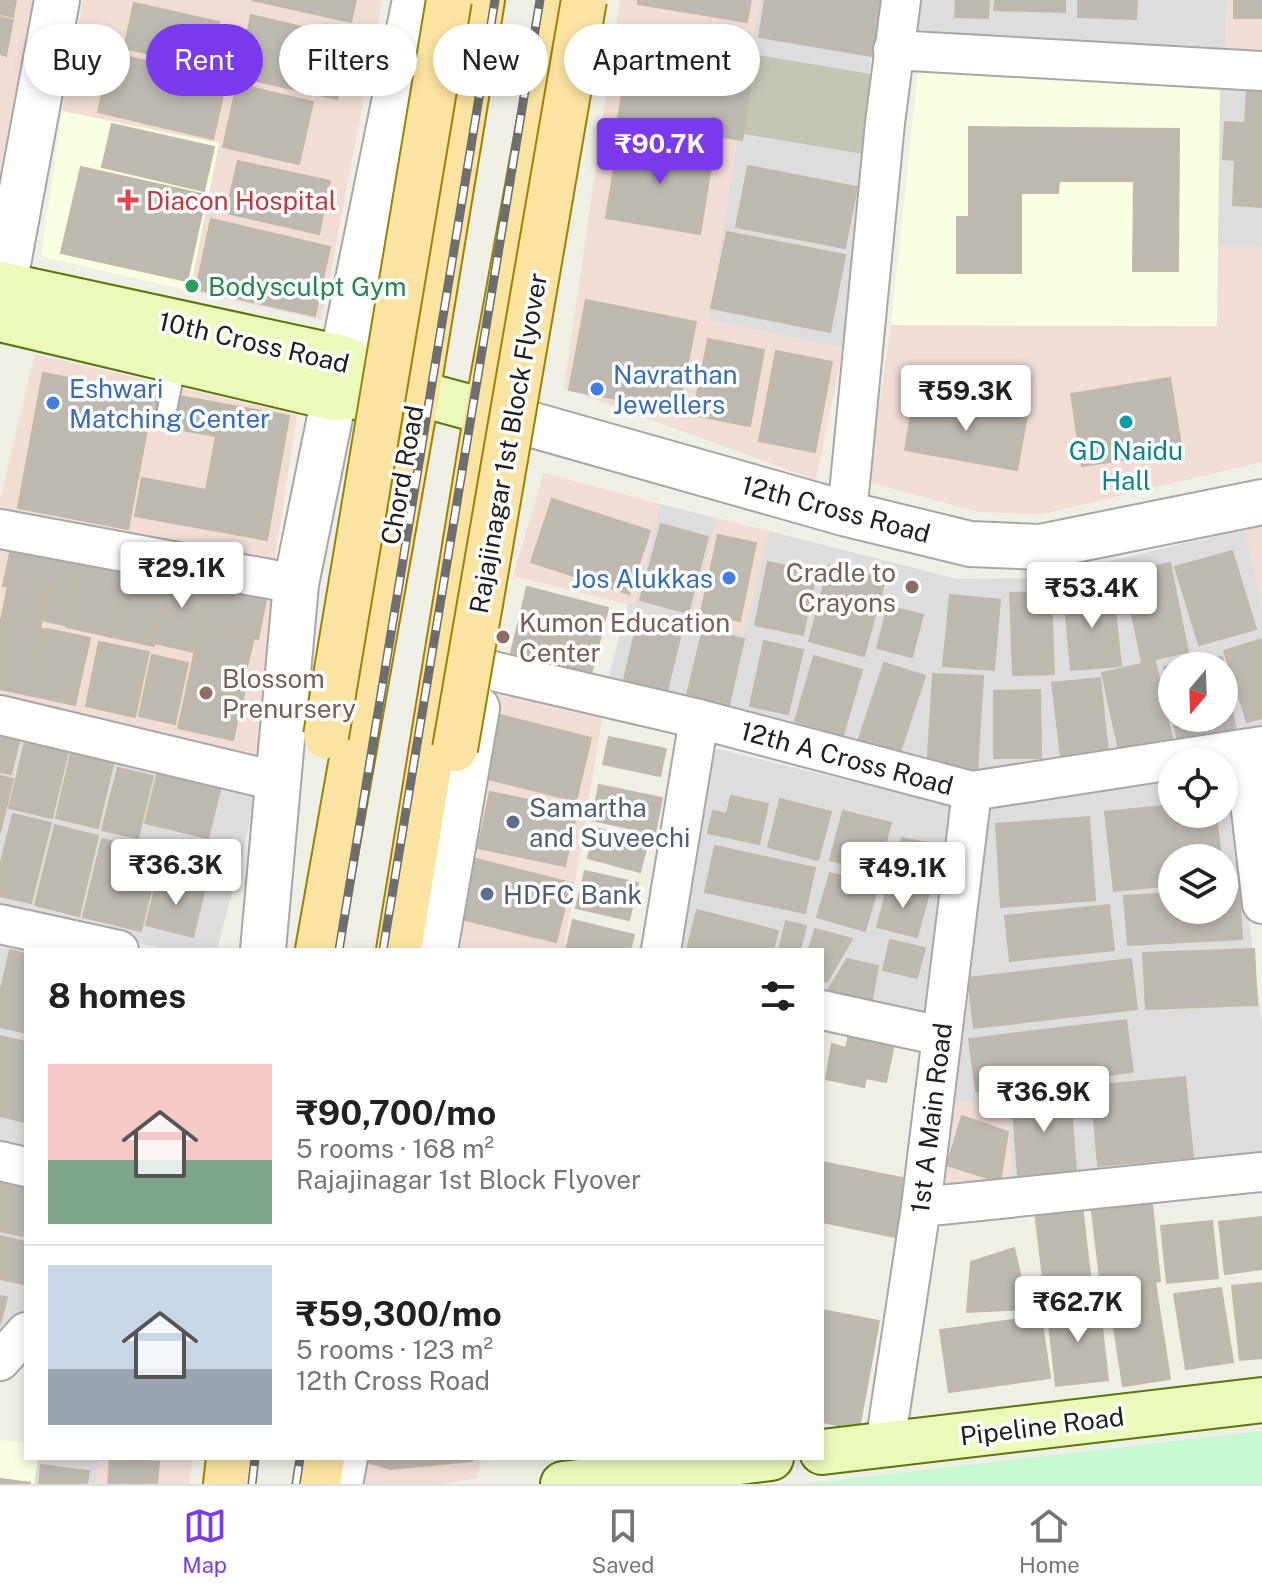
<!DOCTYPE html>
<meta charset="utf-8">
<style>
:root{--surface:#fff;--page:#f6f6f6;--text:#202124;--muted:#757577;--line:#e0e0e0;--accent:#7c3aed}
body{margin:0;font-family:"Public Sans",sans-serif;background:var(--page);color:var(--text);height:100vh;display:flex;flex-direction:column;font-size:30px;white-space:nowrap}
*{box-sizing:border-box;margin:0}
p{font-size:26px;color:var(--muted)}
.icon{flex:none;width:44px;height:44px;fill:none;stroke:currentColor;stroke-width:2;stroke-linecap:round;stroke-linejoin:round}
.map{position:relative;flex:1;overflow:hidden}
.sheet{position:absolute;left:24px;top:948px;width:800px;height:512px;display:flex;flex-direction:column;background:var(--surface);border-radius:0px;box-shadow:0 4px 12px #0003}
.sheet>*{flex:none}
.banner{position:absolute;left:24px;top:24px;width:800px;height:72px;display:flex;gap:16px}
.needle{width:52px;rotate:199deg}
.tools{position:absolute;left:1158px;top:652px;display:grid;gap:16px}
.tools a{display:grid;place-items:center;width:80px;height:80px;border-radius:50%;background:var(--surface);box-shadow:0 4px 12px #0003;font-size:40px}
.price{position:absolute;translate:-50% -68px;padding:0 18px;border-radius:8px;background:#fff;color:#222;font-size:26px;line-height:52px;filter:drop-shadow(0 2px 4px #0008)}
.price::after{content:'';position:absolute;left:50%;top:48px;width:24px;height:18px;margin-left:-12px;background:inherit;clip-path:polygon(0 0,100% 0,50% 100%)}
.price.active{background:var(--accent);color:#fff}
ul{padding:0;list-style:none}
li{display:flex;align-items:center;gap:24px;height:200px;padding:0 24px}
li+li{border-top:2px solid var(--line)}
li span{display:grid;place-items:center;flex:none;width:224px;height:160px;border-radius:0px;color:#555}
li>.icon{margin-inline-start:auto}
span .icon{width:96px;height:96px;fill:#fffc;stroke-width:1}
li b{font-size:34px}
h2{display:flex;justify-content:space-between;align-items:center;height:96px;padding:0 24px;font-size:34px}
.tag{padding:0 28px;border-radius:36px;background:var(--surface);box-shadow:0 4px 12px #0003;font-size:28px;line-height:72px}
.tag.active{background:var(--accent);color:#fff}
.dock{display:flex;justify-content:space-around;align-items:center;height:112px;border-top:2px solid var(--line);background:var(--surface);font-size:22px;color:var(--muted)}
.dock a{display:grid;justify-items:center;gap:4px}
.dock .active{color:var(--accent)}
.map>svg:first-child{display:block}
.residential{fill:#dedddd;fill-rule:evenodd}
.commercial{fill:#f1dcd6}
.education{fill:#f9ffe1}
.construction{fill:#c1c5b2}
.park{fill:#c4f9d2}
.building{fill:#bdb8b0;stroke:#c2b8a9;stroke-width:2}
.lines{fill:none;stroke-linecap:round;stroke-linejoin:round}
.service-casing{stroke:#a7a7a7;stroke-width:22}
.minor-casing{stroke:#a7a7a7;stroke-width:42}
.tertiary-casing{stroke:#a7a7a7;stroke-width:48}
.secondary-casing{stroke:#577706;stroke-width:48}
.primary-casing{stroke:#9a8302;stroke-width:48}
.service{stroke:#fff;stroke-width:18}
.minor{stroke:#fff;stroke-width:38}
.tertiary{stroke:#fff;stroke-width:44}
.secondary{stroke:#ebf9bb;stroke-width:44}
.primary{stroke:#fbe4a1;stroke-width:44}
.rail-casing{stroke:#6e6e6e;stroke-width:9}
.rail{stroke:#fff;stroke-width:6;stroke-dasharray:18;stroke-linecap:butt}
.primary-bridge-casing{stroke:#9a8302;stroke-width:48;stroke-linecap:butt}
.primary-bridge{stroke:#fbe4a1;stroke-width:44}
.health-dot{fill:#e0444e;stroke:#fff;stroke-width:3}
.leisure-dot{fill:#2e9e5b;stroke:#fff;stroke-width:3}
.shop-dot{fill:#3f7fe0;stroke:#fff;stroke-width:3}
.culture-dot{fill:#0f9aa8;stroke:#fff;stroke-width:3}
.education-dot{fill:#8d6e63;stroke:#fff;stroke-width:3}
.service-dot{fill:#5c6f8a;stroke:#fff;stroke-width:3}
.labels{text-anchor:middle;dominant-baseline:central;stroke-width:7;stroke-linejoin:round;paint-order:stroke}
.health-label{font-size:26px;fill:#be3a42;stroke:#fff;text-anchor:start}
.leisure-label{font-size:26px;fill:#27864d;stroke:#fff;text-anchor:start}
.street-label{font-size:26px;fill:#202020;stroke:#fff}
.shop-label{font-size:26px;fill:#366cbe;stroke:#fff;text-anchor:start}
.culture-label{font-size:26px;fill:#0d838f;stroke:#fff}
.education-label{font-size:26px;fill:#785e54;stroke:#fff;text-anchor:start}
.service-label{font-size:26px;fill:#4e5e75;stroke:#fff;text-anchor:start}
</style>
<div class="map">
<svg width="1262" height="1484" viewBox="0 0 1262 1484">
<rect width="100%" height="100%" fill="#f0efe6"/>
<g class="residential">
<polygon points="759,0 1227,0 1226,58 873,35 843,348 708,320"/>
<polygon points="1220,83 1262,84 1262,247 1216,246"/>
<path d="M660,504l57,14 -26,102 52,13 26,-102 188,48 81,-1 207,-49 17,79v126l-289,49 -367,-96 22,-83 7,1zM1172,666h52v52h-52z"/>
<polygon points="0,726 259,789 217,950 171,950 0,914"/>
<polygon points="713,748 962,808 928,1022 822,999 822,950 671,950"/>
<path d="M1230,770l32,254v129l-249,29 -69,-78 38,-297 190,-28v35h52v-43zM1172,858h52v52h-52z"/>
<polygon points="0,939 52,950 26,950 26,1152 0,1147"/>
<polygon points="0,1166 26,1171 26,1316 0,1345"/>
<polygon points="38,1458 99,1458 96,1484 34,1484"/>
</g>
<g class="commercial">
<polygon points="0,0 41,0 0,213"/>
<polygon points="83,0 382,0 322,320 190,291 218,143 62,111"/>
<polygon points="620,0 759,0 709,320 843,348 816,480 564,388"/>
<polygon points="1227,0 1262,0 1262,59 1226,58"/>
<polygon points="1216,246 1262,247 1262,462 1043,514 979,512 868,482 891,325 1216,326"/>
<polygon points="35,354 297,415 273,570 0,517 0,499"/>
<polygon points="544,473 660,504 635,606 513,576"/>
<polygon points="717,518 769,531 744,633 691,620"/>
<polygon points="1262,525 1262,608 1245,529"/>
<polygon points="0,531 298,591 264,762 0,709"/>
<polygon points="488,692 602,719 564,950 443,950"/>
<polygon points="1007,1096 1013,1182 933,1192 944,1104"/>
<polygon points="99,1458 193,1458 189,1484 96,1484"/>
<polygon points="355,1458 481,1458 478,1478 441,1484 351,1484"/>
</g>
<g class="education">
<polygon points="918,71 1220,83 1217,326 891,325"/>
<polygon points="62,111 219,143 190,291 41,256"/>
<polygon points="0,1440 26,1443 26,1458 38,1458 34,1484 0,1484"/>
</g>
<polygon class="construction" points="757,55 877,75 863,154 744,134"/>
<polygon class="park" points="1262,1431 1262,1484 803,1484"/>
<g class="building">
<polygon points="0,0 16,0 13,17 0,14"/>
<polygon points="252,0 356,0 351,22"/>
<polygon points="638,0 751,0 747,22 638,4"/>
<polygon points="765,0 882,0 872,56 759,37"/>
<polygon points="956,0 989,0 988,18 955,17"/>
<polygon points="995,0 1065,0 1065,12 994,10"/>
<polygon points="1078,0 1137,0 1136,19 1078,17"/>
<rect x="1234" y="0" width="28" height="18"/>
<polygon points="134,3 219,22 210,67 124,48"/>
<polygon points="251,15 350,38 337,99 238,77"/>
<polygon points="0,17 13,20 6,56 0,54"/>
<polygon points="630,46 754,67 742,140 618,119"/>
<polygon points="111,53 227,79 213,139 98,112"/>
<polygon points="237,84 313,102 299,164 223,147"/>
<polygon points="1247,89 1262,90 1262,207 1233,205 1235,160 1223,159 1225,122 1245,123"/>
<polygon points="112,124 214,147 204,191 102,167"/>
<polygon points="969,127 1179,129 1178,271 1133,271 1134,181 1059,181 1058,193 1021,193 1021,273 957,273 957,217 969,217"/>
<polygon points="619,139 713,155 700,234 606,218"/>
<polygon points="238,161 330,181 319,234 226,213"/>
<polygon points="748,166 857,187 845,248 736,227"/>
<polygon points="81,167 206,195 187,281 61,253"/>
<polygon points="211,219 330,247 315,316 196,289"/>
<polygon points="727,232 845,255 830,332 711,308"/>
<polygon points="586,300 696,322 678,411 569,390"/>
<polygon points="708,339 764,350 750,426 693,415"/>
<polygon points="776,351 832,362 815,452 759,441"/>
<polygon points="43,373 154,394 128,529 18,508"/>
<polygon points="1170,378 1182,451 1082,466 1071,394"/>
<polygon points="157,392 289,416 267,540 135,516 142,478 206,490 216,436 151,425"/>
<polygon points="914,397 1027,416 1017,470 905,450"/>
<polygon points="552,499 650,531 629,594 531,562"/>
<polygon points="661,524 708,537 688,613 640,600"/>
<polygon points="718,535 756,543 740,621 701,612"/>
<polygon points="13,539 57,548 47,595 3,586"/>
<polygon points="57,551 83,556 68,626 42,620"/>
<polygon points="1232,551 1256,629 1199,645 1175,567"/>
<polygon points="83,556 127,566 112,637 67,627"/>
<polygon points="768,562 816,572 803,635 755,625"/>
<polygon points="1170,563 1188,652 1142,662 1123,573"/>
<polygon points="829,565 885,580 864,656 809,641"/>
<polygon points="127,566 169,575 154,646 112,637"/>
<polygon points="171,568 211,577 194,652 154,643"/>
<polygon points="211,574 269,586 258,639 200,626"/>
<polygon points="8,586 47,595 40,629 1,620"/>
<polygon points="527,587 608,608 591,674 511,653"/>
<polygon points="1113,589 1121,666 1071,670 1064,594"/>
<polygon points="1051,592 1054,674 1013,675 1010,593"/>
<polygon points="950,595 1000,600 994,670 943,666"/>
<polygon points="888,606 923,615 912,657 877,648"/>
<polygon points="639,615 683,625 667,691 624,680"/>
<polygon points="1,620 47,630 33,696 0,689"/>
<polygon points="200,626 254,637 245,675 192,664"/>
<polygon points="47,629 90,638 75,705 33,696"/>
<polygon points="703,629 744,639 729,705 687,695"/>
<polygon points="1262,639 1262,718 1247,722 1224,651"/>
<polygon points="764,641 803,650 788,714 750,706"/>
<polygon points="99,642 149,652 135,717 86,706"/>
<polygon points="152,655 188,663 175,724 139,716"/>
<polygon points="814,656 862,670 843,735 795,721"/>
<polygon points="1222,657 1224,666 1172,666 1172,710 1164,667"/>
<polygon points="1155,661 1172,738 1119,750 1102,673"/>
<polygon points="884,663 925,676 899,755 858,742"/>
<polygon points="192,664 248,676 242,703 186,692"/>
<polygon points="1224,669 1236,732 1178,742 1173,718 1224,718"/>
<polygon points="933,674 983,676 977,774 927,771"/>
<polygon points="1100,678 1108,752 1061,757 1052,683"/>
<polygon points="1040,690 1041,758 994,758 994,691"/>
<polygon points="186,692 241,703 233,740 178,728"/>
<polygon points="496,714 591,738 576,801 480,777"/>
<polygon points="0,733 20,738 11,774 0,772"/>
<polygon points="609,737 666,749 660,776 603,764"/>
<polygon points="25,742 68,752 52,818 9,808"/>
<polygon points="71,753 113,764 98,828 56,818"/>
<polygon points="118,768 153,776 138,838 102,830"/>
<polygon points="158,771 221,786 208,838 145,823"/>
<polygon points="0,776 13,779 0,833"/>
<polygon points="599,785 662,798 655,834 592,820"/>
<polygon points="490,792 577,810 565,866 478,848"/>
<polygon points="731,796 768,804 759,844 708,833 713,811 727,814"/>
<polygon points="780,799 831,812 818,860 768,847"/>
<polygon points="1172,805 1172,814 1216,814 1221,858 1172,858 1172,885 1114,891 1105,812"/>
<polygon points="843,811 891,823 878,872 830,860"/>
<polygon points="13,814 51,823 31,903 0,896 0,866"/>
<polygon points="1089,817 1095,900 1001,907 996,824"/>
<polygon points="55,825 98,836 79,916 35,905"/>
<polygon points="595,828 648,842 640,872 588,858"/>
<polygon points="902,838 958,849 950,886 894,874"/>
<polygon points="102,839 160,853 141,931 83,917"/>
<polygon points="715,846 815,868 805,913 705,892"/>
<polygon points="472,858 571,883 556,942 457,918"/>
<polygon points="585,871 638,883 629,920 576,908"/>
<polygon points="830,873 878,887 865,931 817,917"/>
<polygon points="158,877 205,888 193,937 146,925"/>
<polygon points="889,882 929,893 917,937 877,927"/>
<polygon points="1239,889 1242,939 1128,945 1124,896 1172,893 1172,910 1224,910 1224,890"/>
<polygon points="1109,905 1114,950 1010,961 1005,916"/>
<polygon points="697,910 778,931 773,950 687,950"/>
<polygon points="573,920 634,935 630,950 566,950"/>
<polygon points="786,921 806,926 800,950 779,950"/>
<polygon points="815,929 852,939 827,982 822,981 822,950 809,950"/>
<polygon points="890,940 925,948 917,978 883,970"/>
<polygon points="1254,949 1257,1005 1146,1009 1143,953"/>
<polygon points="10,950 26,954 26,1033 0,1027 0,993"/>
<polygon points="847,959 878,966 871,1005 824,997"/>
<polygon points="1131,959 1137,1009 974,1028 968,978"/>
<polygon points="1126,1020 1133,1072 976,1091 969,1039"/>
<polygon points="851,1026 896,1035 886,1082 866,1078 864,1087 826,1079 832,1044 846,1048"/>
<polygon points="0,1036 26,1042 25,1122 0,1116"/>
<polygon points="1185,1077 1193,1157 1098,1166 1091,1086"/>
<polygon points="1070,1092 1076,1172 1018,1176 1012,1096"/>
<polygon points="962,1116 1008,1132 1000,1182 947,1165"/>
<polygon points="822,1162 917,1181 905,1239 822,1222"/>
<polygon points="0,1172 26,1178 26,1220 22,1236 0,1231"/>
<polygon points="1152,1204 1160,1281 1101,1287 1092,1211"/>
<polygon points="1082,1206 1092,1291 1045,1296 1035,1211"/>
<polygon points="1262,1217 1262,1269 1225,1274 1219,1222"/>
<polygon points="1212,1221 1218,1278 1167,1283 1161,1226"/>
<polygon points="0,1236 26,1242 26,1271 23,1284 0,1279"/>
<polygon points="1014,1248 1028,1309 967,1312 971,1262"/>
<polygon points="1155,1282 1170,1379 1123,1386 1108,1289"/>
<polygon points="1262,1283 1262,1358 1240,1360 1232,1286"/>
<polygon points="1221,1288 1233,1362 1186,1369 1174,1294"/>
<polygon points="0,1296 7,1297 0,1325"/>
<polygon points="1099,1301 1108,1380 1056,1386 1047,1307"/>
<polygon points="822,1310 879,1321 859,1429 822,1422"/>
<polygon points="1041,1316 1050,1378 949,1392 940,1330"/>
<polygon points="110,1458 159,1462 157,1484 108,1484"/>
<polygon points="365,1458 473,1458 472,1461 390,1469 365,1461"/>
<polygon points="41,1465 89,1471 87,1484 39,1484"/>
<polygon points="0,1479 30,1483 30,1484 0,1484"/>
</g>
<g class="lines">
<g class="service-casing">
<polyline id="service" points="166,415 177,361"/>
</g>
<g class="minor-casing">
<g id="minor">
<polyline points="893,50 1262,71"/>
<polyline points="847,514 885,123 901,0"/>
<polyline points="0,529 296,584"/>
<polyline points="484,669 699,719 972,791 1262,746"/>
<polyline points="0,715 280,782"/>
<polyline points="1244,751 1262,904"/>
<polyline points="0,924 119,950"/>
<polyline points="661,950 699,719"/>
<polyline points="822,1010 941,1036"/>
<polyline points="0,1161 26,1167"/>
<polyline points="921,1207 1262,1172"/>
<polyline points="0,1361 26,1332"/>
<polyline points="885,1444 921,1207 972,791"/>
</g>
</g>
<g class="tertiary-casing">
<g id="tertiary">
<polyline points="0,307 57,0"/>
<polyline points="487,412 847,514 970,544 1040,547 1262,502"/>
<polyline points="263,950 296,584 415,0"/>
<polyline points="435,950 477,708"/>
<polyline points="340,1484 345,1458"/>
</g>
</g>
<g class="secondary-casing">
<g id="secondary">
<polyline points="0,284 342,358 417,393 487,412"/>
<polyline points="0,319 334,398 410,393"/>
<polyline points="822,1452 1262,1400"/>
<polyline points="563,1484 771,1458"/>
</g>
</g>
<g class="primary-casing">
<g id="primary">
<polyline points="318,950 417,393 482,0"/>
<polyline points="399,950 487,412 562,0"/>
<polyline points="226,1484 229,1458"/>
<polyline points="318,1484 322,1458"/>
</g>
</g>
<use href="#service" class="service"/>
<use href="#minor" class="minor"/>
<use href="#tertiary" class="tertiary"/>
<use href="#secondary" class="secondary"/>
<use href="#primary" class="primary"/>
<g class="rail-casing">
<g id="rail">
<polyline points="339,950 495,0"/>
<polyline points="383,950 540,0"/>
<polyline points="252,1484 255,1458"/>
<polyline points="296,1484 300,1458"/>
</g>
</g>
<use href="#rail" class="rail"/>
<g class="primary-bridge-casing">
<g id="primary-bridge">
<polyline points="326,736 449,0"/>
<polyline points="455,749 584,0"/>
</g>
</g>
<use href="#primary-bridge" class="primary-bridge"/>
</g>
<path class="health-dot" d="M124 188h8v8h8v8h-8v8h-8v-8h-8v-8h8z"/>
<circle class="leisure-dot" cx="192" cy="286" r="8"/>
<g class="shop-dot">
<circle cx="597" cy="389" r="8"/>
<circle cx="53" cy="403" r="8"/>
<circle cx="729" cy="578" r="8"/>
</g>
<circle class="culture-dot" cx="1126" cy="422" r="8"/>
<g class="education-dot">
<circle cx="912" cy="587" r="8"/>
<circle cx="503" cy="637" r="8"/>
<circle cx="206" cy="693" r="8"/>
</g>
<g class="service-dot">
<circle cx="513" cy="822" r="8"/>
<circle cx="487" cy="894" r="8"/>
</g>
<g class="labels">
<g class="health-label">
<text x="146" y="200">Diacon Hospital</text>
</g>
<g class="leisure-label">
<text x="208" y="286">Bodysculpt Gym</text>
</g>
<g class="street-label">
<text transform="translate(254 342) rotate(13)">10th Cross Road</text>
<text transform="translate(508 443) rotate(-80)">Rajajinagar 1st Block Flyover</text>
<text transform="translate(402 475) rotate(-80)">Chord Road</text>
<text transform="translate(836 509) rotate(15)">12th Cross Road</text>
<text transform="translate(847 758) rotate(15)">12th A Cross Road</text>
<text transform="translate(931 1118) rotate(-83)">1st A Main Road</text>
<text transform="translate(1042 1426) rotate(-7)">Pipeline Road</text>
</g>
<g class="shop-label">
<text x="613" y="374">Navrathan<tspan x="613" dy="30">Jewellers</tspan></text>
<text x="69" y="388">Eshwari<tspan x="69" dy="30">Matching Center</tspan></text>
<text x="713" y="578" text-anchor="end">Jos Alukkas</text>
</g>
<g class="culture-label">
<text x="1126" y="450">GD Naidu<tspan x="1126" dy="30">Hall</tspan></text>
</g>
<g class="education-label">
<text x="896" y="572" text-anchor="end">Cradle to<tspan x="896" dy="30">Crayons</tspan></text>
<text x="519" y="622">Kumon Education<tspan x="519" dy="30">Center</tspan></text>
<text x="222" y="678">Blossom<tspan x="222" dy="30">Prenursery</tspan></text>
</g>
<g class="service-label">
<text x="529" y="807">Samartha<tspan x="529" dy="30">and Suveechi</tspan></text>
<text x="503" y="894">HDFC Bank</text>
</g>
</g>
</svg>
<div class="tools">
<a><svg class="needle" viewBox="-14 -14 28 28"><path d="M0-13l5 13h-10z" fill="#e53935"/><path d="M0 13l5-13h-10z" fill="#757577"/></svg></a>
<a><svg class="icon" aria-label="locate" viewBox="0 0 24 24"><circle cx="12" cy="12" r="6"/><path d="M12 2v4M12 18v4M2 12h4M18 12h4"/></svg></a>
<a><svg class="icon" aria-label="layers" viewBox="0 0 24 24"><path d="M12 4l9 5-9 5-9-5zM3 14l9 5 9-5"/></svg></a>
</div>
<b class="price active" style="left:660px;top:186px">₹90.7K</b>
<b class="price" style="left:966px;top:433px">₹59.3K</b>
<b class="price" style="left:182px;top:610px">₹29.1K</b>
<b class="price" style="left:1092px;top:630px">₹53.4K</b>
<b class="price" style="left:176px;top:907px">₹36.3K</b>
<b class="price" style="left:903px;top:910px">₹49.1K</b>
<b class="price" style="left:1044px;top:1134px">₹36.9K</b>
<b class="price" style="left:1078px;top:1344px">₹62.7K</b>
<div class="banner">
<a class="tag">Buy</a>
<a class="tag active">Rent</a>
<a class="tag">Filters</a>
<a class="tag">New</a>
<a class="tag">Apartment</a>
</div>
<section class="sheet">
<h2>8 homes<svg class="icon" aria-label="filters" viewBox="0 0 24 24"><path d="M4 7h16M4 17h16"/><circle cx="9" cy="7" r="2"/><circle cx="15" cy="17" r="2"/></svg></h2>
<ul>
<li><span style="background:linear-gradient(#f6c9c9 60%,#7fa58c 0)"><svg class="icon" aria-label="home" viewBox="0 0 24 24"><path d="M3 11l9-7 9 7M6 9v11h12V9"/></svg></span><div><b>₹90,700/mo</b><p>5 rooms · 168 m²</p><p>Rajajinagar 1st Block Flyover</p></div></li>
<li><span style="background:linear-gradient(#c9d6e8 65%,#9aa5b1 0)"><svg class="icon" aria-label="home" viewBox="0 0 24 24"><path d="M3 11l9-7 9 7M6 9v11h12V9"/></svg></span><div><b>₹59,300/mo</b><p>5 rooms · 123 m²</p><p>12th Cross Road</p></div></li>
</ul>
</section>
</div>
<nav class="dock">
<a class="active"><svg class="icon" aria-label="map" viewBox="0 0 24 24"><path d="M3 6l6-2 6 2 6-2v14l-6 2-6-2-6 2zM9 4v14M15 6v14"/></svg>Map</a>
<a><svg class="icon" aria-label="saved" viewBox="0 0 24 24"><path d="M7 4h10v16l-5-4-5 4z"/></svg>Saved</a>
<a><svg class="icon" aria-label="home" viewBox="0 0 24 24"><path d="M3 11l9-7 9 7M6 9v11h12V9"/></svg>Home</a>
</nav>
